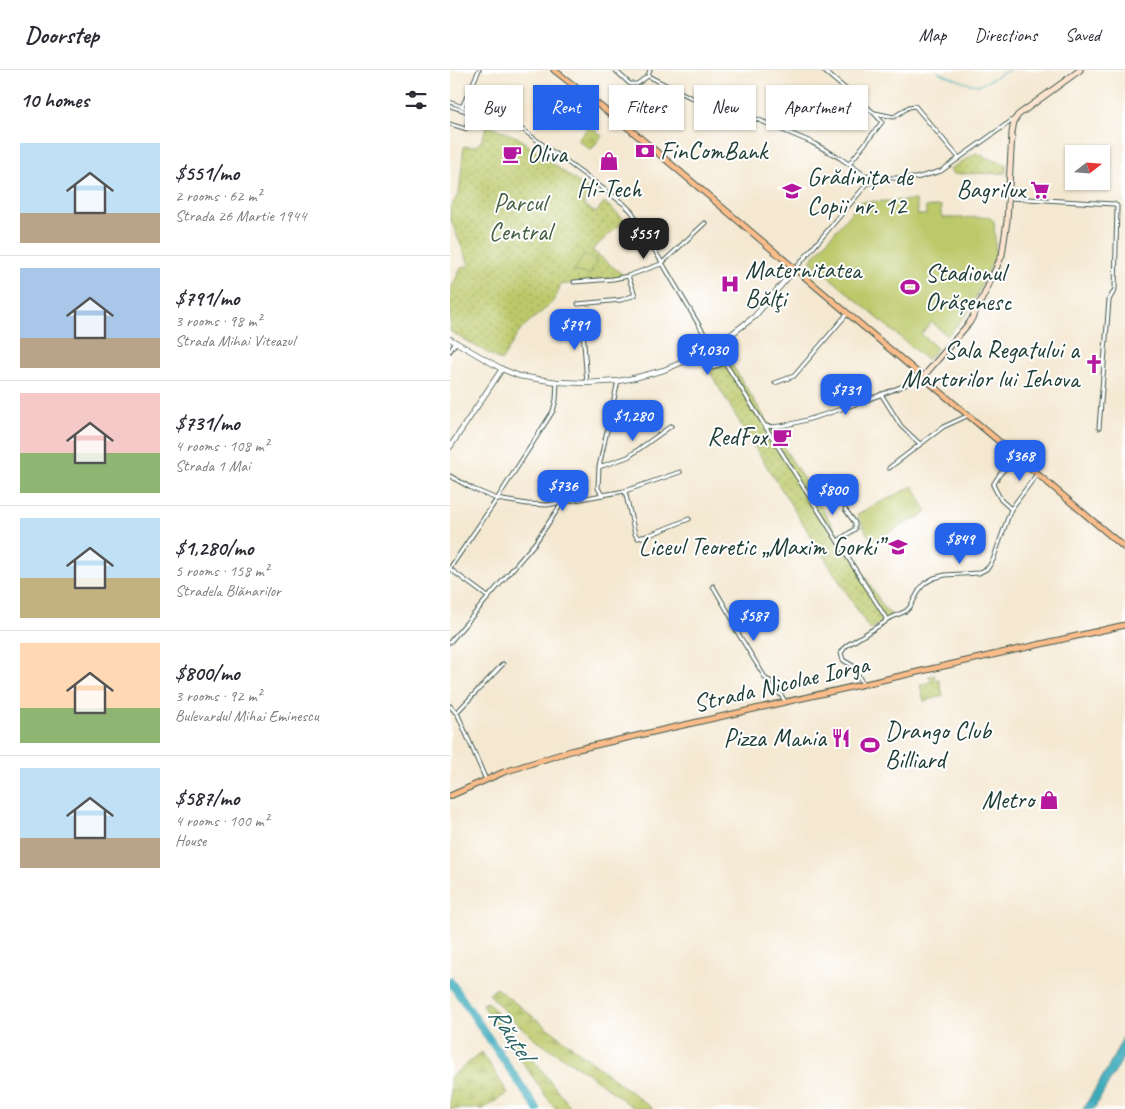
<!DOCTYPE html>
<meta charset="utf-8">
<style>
:root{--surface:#fff;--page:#f7f7f7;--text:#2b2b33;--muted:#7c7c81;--line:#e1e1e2;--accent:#2563eb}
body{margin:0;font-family:Caveat,sans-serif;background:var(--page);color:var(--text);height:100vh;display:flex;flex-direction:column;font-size:19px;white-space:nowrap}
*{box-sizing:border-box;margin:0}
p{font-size:16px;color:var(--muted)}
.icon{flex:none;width:28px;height:28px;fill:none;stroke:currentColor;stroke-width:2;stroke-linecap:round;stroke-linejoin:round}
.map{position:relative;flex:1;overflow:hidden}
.details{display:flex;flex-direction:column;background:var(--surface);width:450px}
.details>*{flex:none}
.guide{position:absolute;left:15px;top:15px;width:475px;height:45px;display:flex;gap:10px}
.needle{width:32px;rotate:73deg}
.controls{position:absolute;left:615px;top:75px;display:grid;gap:10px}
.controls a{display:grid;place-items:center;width:45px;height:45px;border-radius:0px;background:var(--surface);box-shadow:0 1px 4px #0004;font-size:25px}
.price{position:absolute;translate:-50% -42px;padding:0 11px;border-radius:10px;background:var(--accent);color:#fff;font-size:16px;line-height:32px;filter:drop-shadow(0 1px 2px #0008)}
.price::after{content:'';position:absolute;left:50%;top:30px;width:15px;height:11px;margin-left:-8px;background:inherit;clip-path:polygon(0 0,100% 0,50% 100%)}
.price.current{background:#222;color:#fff}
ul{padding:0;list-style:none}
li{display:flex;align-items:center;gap:15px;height:125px;padding:0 20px}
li+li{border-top:1px solid var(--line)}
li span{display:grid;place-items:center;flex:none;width:140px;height:100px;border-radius:0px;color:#555}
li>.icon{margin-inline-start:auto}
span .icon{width:60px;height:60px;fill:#fffc;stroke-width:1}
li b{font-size:21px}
h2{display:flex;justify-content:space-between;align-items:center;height:60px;padding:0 20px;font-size:21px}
.tag{padding:0 18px;border-radius:0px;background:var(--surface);box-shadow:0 1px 4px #0004;font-size:18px;line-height:45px}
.tag.current{background:var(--accent);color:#fff}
header{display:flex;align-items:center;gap:30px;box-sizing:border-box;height:70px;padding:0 25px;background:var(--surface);border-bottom:1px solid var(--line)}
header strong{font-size:24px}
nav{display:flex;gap:28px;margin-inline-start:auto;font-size:18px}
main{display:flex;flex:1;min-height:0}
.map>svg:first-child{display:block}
.grass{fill:url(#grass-tufts);stroke:#6e8350}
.wetland{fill:url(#wetland-marsh);stroke:#6e8350}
.park{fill:url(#park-dots);stroke:#6e8350}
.pitch{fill:#bcc96b;stroke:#6e8350}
.water{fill:#3dabbb;stroke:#2e7478}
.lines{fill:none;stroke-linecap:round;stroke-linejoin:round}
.stream{stroke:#3dabbb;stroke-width:1}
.river{stroke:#3dabbb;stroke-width:8}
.pedestrian-casing{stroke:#3f574c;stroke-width:4.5}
.minor-casing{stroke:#3f574c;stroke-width:5}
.tertiary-casing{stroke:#3f574c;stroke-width:6}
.secondary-casing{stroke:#3f574c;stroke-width:7}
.primary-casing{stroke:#3f574c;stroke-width:7}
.pedestrian{stroke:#fff;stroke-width:2.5}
.minor{stroke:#fff;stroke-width:3}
.tertiary{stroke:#fff;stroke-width:4.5}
.secondary{stroke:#fde4d0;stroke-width:5}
.primary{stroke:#f9bc8a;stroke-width:5}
.labels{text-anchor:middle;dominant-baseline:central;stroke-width:4;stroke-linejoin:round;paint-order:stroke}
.poi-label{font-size:25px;fill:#1f3d34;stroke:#fff;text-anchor:start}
.park-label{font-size:25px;fill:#466042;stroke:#fff}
.street-label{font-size:25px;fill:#1f3d34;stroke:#fff}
.water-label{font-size:26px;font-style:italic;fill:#2a6463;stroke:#fff}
</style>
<header>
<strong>Doorstep</strong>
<nav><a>Map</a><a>Directions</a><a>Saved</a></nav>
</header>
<main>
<section class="details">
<h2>10 homes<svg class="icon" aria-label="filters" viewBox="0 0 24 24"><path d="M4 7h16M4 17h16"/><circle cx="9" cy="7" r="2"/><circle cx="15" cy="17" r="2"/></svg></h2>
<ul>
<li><span style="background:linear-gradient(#bfe0f5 70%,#b9a48a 0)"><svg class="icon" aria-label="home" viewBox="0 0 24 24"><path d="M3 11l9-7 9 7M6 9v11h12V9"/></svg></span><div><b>$551/mo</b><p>2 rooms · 62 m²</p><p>Strada 26 Martie 1944</p></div></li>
<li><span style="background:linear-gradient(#a9c7e8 70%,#b9a48a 0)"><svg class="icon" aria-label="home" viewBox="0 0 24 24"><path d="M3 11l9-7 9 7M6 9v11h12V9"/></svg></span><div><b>$791/mo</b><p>3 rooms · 98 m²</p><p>Strada Mihai Viteazul</p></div></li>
<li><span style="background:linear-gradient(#f6c9c9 60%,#8fb573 0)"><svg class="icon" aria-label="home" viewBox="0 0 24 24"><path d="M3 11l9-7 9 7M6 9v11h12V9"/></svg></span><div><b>$731/mo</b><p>4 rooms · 108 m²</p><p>Strada 1 Mai</p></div></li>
<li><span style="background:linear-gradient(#bfe0f5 60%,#c2b280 0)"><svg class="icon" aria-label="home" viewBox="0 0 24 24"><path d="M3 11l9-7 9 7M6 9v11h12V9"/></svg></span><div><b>$1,280/mo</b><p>5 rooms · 158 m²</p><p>Stradela Blănarilor</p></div></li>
<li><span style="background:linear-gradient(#ffd9b3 65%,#8fb573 0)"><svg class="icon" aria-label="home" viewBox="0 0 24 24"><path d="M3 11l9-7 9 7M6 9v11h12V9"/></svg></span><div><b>$800/mo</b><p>3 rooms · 92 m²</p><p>Bulevardul Mihai Eminescu</p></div></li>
<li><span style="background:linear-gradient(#bfe0f5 70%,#b9a48a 0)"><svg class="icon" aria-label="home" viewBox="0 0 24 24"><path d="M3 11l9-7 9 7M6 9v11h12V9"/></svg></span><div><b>$587/mo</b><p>4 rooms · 100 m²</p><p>House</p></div></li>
</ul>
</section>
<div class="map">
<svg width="675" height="1039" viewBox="0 0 675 1039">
<defs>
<pattern id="grass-tufts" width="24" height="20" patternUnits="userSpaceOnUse" patternTransform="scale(1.25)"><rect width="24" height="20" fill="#bcc96b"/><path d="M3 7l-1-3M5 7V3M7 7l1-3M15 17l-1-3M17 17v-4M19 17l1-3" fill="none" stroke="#98a459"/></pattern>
<pattern id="wetland-marsh" width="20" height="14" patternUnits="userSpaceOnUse" patternTransform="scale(1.25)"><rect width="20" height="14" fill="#bcc96b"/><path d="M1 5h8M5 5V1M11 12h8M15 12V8" fill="none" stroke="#98a459"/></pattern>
<pattern id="park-dots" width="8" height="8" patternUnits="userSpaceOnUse" patternTransform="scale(1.25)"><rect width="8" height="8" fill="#bcc96b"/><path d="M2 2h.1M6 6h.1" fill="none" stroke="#98a459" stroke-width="1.8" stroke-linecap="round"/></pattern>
</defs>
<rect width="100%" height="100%" fill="#fff"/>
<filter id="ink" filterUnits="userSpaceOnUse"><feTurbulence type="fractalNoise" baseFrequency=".02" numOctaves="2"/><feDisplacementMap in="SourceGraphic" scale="10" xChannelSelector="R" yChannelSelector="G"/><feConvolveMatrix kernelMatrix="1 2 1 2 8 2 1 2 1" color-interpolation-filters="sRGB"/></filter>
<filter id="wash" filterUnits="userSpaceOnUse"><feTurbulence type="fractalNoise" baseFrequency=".0096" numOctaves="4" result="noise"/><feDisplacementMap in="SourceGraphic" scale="20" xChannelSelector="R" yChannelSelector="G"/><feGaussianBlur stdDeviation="1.12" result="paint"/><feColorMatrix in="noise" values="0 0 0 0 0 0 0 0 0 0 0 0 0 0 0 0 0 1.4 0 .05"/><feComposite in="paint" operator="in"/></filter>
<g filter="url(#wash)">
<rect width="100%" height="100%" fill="#f4e8d1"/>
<polygon class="grass" points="139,56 152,66 141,80 128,70"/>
<g class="wetland">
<polygon points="46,918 203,1039 185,1039 139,1004 87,971 59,946 39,924"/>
<polygon points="38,932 122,1039 105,1039 32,934"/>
<polygon points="32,982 58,1023 33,1039 0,1039 0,1007"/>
</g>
<g class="park">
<path d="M37,55l30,12 74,55 -8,12 13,9 8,-11 21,18 -33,30 30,24 -6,4 -56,7c-3,22 -27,30 -39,45 -7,9 -13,21 -20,31l-51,-30v-40l11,-23 8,-3 -19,-47v-10l9,-15 5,-47c17,3 18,-6 23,-21z"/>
<polygon points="526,83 537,88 556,94 556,103 503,104 500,99"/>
<polygon points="277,287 435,539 442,545 420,560 297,365 258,299"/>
<polygon points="485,605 484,610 489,609 493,626 474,631 470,615 480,612 481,610 478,606"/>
</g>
<g class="pitch">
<polygon points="466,130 468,145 476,145 476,137 491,136 491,145 493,148 538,147 544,151 546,185 518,243 497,266 482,252 471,264 487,278 477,290 360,191 410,132"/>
<polygon points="135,184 147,191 140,205 123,201"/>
<polygon points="463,416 477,443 421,471 407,444"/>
</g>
<polygon class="water" points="675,963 675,985 672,990 644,1039 633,1039 659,996"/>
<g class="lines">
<polyline class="stream" points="487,0 490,3 520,14 530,15 559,0"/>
<polyline class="river" points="0,911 87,1039"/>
</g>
</g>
<g filter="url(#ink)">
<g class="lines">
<g class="pedestrian-casing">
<g id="pedestrian">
<polyline points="0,32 21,40 16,59 0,54"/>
<polyline points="0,36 73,60 140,109"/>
</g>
</g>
<g class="minor-casing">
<g id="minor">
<polyline points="165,0 180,14 187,14 198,6 244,29 297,45 361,72 390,88 413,104 417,114"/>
<polyline points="373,0 424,43 432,52 399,94"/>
<polyline points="198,6 200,0"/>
<polyline points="12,37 29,0"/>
<polyline points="425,43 444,47 459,37 465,36 509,88"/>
<polyline points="414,105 432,107"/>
<polyline points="140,109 174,134 182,142 259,272 267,280 436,548 435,552 396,576 391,583 393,590 403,596 413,614"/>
<polyline points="558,128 664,134 667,136 665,219 659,230 649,358"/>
<polyline points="345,199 417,114 435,108 466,108 491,101 564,49"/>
<polyline points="124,212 163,209 178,206 211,194 255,153"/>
<polyline points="128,234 171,230 185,225 178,206"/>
<polyline points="132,247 137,313"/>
<polyline points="0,281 6,272"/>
<polyline points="251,283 263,298 275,292"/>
<polyline points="325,313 344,306 397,244"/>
<polyline points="431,324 451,356 470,374"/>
<path d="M316,356c22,6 132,-37 157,-49"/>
<polyline points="149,397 178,387 221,356"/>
<polyline points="439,398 493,357 517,346"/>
<polyline points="0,406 23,419 47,429 77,434 97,435 175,421 230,402"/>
<polyline points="175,421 185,464 188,468 197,466 239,449"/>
<polyline points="152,425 148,418 149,397 168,311"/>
<polyline points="561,439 551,430 543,415 550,404 566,387"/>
<polyline points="388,471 405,459 405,453 395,439"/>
<polyline points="0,498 47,429 103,341 106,330 107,312"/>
<polyline points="0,499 38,527"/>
<polyline points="263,516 284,552 286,560 316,609 322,612 335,631"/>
<polyline points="436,550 456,541 460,537 470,519 475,513 484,508 495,505 529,503 538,498 543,490 561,439 587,404"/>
<polyline points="0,572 85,473 112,433"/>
<polyline points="0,636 8,645 36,710"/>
<polyline points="7,642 53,594"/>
</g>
</g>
<g class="tertiary-casing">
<g id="tertiary">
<polyline points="0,269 52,299 69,306 107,312 137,313 168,311 184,308 214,300 240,289 283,263 304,247 345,199"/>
<polyline points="0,377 52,299"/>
</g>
</g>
<g class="secondary-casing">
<polyline id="secondary" points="473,307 520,252 534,225 552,185 557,151 562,63 564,51 568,45 630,0"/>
</g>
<g class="primary-casing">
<g id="primary">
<polyline points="104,0 182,61 675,478"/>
<polyline points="0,726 54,702 124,680 675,555"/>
</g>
</g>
<use href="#pedestrian" class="pedestrian"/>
<use href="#minor" class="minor"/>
<use href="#tertiary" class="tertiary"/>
<use href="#secondary" class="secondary"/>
<use href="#primary" class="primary"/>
</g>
</g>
<defs>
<g id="bank-bare" transform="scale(1.5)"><path d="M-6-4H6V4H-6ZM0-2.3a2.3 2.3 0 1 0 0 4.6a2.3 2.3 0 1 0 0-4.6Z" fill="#b5179e" stroke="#fff" stroke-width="2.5" paint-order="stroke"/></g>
<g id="cafe-bare" transform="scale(1.5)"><path d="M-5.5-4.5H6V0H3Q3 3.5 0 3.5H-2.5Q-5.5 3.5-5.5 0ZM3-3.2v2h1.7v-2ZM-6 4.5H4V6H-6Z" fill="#b5179e" stroke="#fff" stroke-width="2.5" paint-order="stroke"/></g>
<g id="shop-bare" transform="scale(1.5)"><path d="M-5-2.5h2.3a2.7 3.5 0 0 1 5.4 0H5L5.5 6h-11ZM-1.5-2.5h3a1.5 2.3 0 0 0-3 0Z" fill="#b5179e" stroke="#fff" stroke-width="2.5" paint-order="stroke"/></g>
<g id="supermarket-bare" transform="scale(1.5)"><path d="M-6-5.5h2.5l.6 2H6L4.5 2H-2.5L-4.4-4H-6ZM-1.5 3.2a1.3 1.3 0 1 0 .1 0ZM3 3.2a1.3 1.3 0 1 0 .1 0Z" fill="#b5179e" stroke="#fff" stroke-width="2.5" paint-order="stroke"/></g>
<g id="school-bare" transform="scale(1.5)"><path d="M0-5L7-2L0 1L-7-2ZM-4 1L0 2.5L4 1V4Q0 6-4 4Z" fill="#b5179e" stroke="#fff" stroke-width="2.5" paint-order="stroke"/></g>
<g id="hospital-bare" transform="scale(1.5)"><path d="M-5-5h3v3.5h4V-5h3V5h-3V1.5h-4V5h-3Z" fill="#b5179e" stroke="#fff" stroke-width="2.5" paint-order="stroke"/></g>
<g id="stadium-bare" transform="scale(1.5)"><path d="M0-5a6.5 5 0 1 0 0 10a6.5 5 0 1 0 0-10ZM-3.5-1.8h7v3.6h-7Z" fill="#b5179e" stroke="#fff" stroke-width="2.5" paint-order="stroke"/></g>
<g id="church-bare" transform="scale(1.5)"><path d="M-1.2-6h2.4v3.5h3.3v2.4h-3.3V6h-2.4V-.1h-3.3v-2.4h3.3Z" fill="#b5179e" stroke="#fff" stroke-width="2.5" paint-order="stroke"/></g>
<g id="restaurant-bare" transform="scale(1.5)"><path d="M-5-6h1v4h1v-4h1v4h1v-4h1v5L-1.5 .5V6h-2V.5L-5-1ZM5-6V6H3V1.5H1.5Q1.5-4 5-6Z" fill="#b5179e" stroke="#fff" stroke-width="2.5" paint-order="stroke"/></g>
</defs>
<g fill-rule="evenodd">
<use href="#bank-bare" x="195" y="81"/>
<use href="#cafe-bare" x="62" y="84"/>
<use href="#shop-bare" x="159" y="91"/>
<use href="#supermarket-bare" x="590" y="120"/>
<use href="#school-bare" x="342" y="121"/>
<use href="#hospital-bare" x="280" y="214"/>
<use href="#stadium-bare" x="460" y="217"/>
<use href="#church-bare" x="644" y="294"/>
<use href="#cafe-bare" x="332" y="367"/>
<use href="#school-bare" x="448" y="477"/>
<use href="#restaurant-bare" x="391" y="668"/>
<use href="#stadium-bare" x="420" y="675"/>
<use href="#shop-bare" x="599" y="730"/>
</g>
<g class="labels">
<g class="poi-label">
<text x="210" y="81">FinComBank</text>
<text x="77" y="84">Oliva</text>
<text x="357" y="107">Grădinița de<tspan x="357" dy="29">Copii nr. 12</tspan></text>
<text x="159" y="119" text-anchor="middle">Hi-Tech</text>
<text x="575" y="120" text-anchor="end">Bagrilux</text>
<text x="295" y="200">Maternitatea<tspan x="295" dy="29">Bălţi</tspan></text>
<text x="475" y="203">Stadionul<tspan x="475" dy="29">Orășenesc</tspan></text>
<text x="629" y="280" text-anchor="end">Sala Regatului a<tspan x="629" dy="29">Martorilor lui Iehova</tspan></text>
<text x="317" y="367" text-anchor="end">RedFox</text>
<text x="433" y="477" text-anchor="end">Liceul Teoretic „Maxim Gorki”</text>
<text x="435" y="661">Drango Club<tspan x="435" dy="29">Billiard</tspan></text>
<text x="376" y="668" text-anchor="end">Pizza Mania</text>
<text x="584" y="730" text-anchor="end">Metro</text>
</g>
<g class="park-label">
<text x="70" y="133">Parcul<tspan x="70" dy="29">Central</tspan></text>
</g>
<g class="street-label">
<text transform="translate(331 614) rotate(-13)">Strada Nicolae Iorga</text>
</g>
<g class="water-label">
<text transform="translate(61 963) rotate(56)">Răuțel</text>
</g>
</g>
</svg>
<div class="controls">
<a><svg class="needle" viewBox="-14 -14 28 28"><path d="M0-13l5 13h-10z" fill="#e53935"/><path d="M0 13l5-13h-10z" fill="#7c7c81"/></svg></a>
</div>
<b class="price current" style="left:194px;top:190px">$551</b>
<b class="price" style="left:125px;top:281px">$791</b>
<b class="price" style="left:258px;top:306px">$1,030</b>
<b class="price" style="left:396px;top:346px">$731</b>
<b class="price" style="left:183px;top:372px">$1,280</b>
<b class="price" style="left:570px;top:412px">$368</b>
<b class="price" style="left:113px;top:442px">$736</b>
<b class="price" style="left:383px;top:446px">$800</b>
<b class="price" style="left:510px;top:495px">$849</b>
<b class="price" style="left:304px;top:572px">$587</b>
<div class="guide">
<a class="tag">Buy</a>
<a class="tag current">Rent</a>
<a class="tag">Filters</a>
<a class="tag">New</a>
<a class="tag">Apartment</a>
</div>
</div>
</main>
